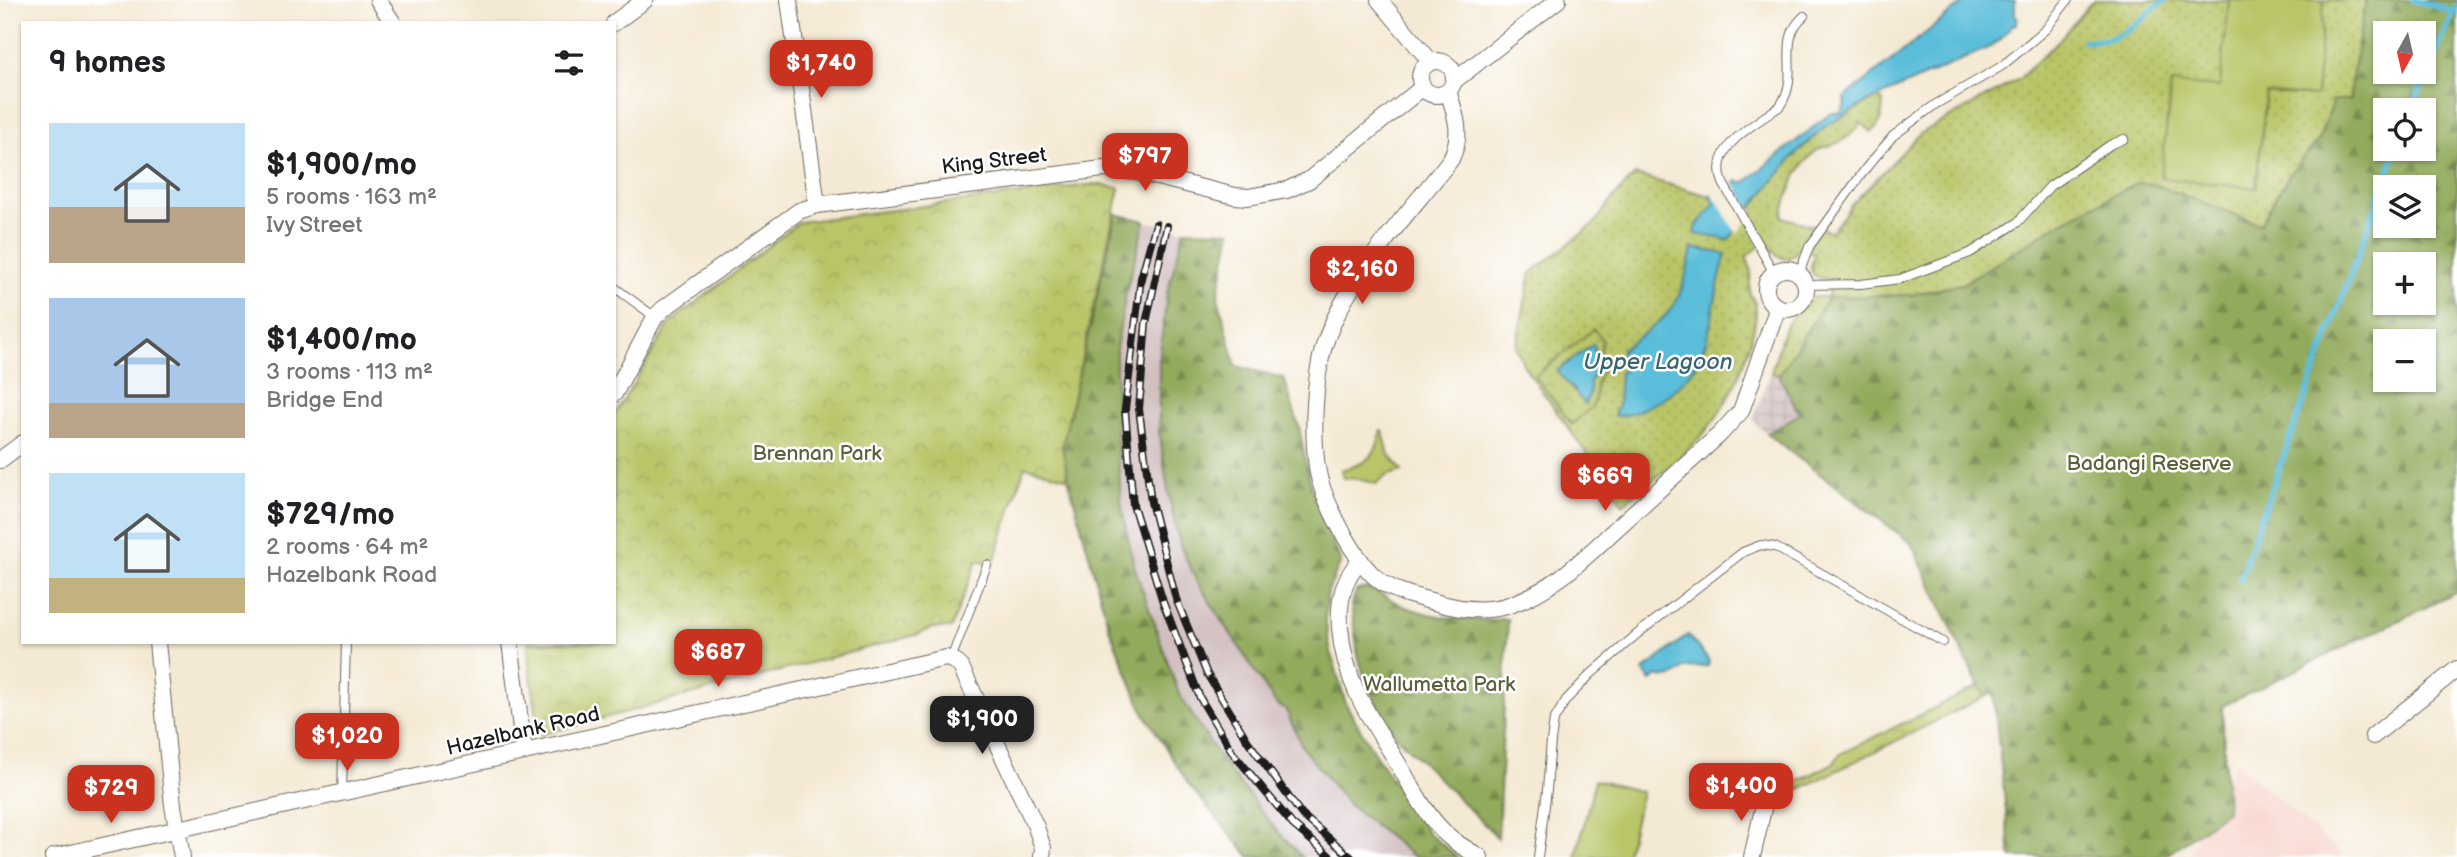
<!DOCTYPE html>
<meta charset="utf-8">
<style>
:root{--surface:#fff;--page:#f2f2f2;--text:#202124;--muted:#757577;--accent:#c8321e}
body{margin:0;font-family:"Balsamiq Sans",sans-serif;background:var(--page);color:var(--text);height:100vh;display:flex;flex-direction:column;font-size:26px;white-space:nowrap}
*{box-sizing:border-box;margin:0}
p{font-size:23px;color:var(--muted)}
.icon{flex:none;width:38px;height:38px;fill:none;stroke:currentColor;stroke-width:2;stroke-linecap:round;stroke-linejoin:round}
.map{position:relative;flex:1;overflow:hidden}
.panel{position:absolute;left:21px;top:21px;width:595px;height:623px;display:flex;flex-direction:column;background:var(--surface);border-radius:0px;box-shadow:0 2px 5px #0004}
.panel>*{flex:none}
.needle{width:46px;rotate:188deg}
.controls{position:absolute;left:2373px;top:21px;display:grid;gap:14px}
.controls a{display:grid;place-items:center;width:63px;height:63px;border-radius:0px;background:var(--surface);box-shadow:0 2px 5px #0004;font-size:35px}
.price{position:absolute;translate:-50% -60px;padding:0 16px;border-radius:14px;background:var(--accent);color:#fff;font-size:23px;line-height:46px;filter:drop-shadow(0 2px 4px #0008)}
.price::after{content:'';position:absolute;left:50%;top:42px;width:21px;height:16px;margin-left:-10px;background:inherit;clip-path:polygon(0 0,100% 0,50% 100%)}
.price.on{background:#222;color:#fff}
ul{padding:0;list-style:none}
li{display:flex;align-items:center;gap:21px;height:175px;padding:0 28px}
li span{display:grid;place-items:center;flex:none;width:196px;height:140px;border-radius:0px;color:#555}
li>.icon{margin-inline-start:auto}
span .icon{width:84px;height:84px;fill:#fffc;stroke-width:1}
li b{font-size:30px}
h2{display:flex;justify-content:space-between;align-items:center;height:84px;padding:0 28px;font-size:30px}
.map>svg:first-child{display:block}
.built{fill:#f7d1c7}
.industrial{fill:url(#industrial-grid)}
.railway{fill:#d2bfc0}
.grass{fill:url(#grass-dots);stroke:#6a7042;stroke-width:2}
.forest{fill:url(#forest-firs);stroke:#57633c;stroke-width:2;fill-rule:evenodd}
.park{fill:url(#park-crowns);stroke:#6a7042;stroke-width:2}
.garden{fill:#b9c567;stroke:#6a7042;stroke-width:2}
.water{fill:#5abdd9;stroke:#3b6c7a;stroke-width:2}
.pier{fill:#f4e9d3}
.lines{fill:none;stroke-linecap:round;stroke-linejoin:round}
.stream{stroke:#5abdd9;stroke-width:6}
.lane-casing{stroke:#68645c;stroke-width:10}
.street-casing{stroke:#68645c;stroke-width:18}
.lane{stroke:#fff;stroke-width:8}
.street{stroke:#fff;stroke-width:16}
.rail-casing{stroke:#1c1c1c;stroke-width:8}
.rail{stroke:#fff;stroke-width:5;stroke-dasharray:16;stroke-linecap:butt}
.labels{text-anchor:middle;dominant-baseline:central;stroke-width:5;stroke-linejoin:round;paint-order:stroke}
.street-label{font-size:21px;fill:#1c1c1c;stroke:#fff}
.park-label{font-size:21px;fill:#5b603a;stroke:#fff}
.water-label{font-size:23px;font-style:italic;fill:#386471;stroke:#fff}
</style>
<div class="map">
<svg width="2457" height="857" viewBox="0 0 2457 857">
<defs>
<pattern id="industrial-grid" width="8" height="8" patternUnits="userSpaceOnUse" patternTransform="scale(1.75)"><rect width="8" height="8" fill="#d2bfc0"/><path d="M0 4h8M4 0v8" fill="none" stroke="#b4a4a4"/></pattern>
<pattern id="grass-dots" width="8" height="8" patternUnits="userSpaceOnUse" patternTransform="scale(1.75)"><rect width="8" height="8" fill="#b9c567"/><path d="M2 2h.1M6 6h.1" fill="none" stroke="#9ea959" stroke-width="1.8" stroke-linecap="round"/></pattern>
<pattern id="forest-firs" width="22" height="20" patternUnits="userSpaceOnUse" patternTransform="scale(1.75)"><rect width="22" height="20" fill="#92aa5c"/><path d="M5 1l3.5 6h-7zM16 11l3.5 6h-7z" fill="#768a4b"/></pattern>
<pattern id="park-crowns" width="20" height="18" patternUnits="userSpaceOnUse" patternTransform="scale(1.75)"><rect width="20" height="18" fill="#b9c567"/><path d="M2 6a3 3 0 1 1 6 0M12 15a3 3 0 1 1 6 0" fill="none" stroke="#9ea959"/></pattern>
</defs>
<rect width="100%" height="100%" fill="#fff"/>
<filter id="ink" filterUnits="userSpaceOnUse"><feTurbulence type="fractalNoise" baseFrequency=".0143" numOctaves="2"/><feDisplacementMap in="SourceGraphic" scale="14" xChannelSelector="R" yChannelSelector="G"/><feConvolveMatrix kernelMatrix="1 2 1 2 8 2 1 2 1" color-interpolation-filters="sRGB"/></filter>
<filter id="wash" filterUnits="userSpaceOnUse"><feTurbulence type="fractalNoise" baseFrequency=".00686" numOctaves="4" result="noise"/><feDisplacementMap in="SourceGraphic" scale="28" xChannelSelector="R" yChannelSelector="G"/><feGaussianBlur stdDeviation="1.57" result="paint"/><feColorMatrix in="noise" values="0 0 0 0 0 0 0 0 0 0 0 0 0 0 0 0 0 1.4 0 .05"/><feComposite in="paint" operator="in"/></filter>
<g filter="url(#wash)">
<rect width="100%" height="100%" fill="#f4e9d3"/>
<polygon class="built" points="2236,763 2346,857 2195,857 2190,853"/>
<polygon class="industrial" points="1771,373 1779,375 1800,414 1767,434 1752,420"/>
<polygon class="railway" points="1145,221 1184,230 1167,294 1159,361 1170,503 1181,548 1196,580 1276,704 1286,710 1304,750 1349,805 1414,857 1302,857 1274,827 1221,760 1178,694 1134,566 1121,504 1116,425 1116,348 1127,288"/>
<path class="grass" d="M2093,0h273l-15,100 -18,1 -14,39 -30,35 -29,50 -107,-41 -16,-1 -75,39 -100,62 -52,11 -81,2 -50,78 -8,-2 13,-43 8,-13 22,-20h14v-18c-20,-2 -19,-8 -14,-25l-14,-8 -7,10 -8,3 -8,-3 -11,-15 -20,16c9,15 2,21 4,36 0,3 4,7 5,10 3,15 -3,32 -7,47 -25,80 -63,104 -125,154l-99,-138 -8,-19 15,-74 63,-49 20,-27 21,-22 117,33 40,-50 31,-30 55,-31 5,4c0,12 -2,24 -11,31l-11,-9c-6,9 -16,17 -26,21 -5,3 -11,2 -16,5 -21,14 -32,45 -37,68l50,14 21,-28 68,-70 98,-54 41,-40z"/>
<g class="forest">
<path d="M2366,0h91v592l-235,114 5,105 -63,46h-153l-18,-164 -9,4 -73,-154 -144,-109 32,-20 -20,-39 50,-78 81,-2 52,-11 100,-62 75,-39 16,1 107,40 29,-49 30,-35 14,-40h18l-1,-12zM2385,33h39v39h-39zM2385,110h39v39h-39zM2385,187h39v39h-39zM2385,264h39v39h-39zM2385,341h39v39h-39z"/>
<polygon points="1116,214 1145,221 1127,288 1116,348 1116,425 1121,503 1134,566 1179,694 1221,760 1274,827 1302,857 1250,857 1241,847 1188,784 1142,709 1109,628 1068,478 1062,447"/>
<polygon points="1184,230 1231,231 1218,297 1236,366 1284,378 1299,427 1311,488 1341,562 1328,591 1325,618 1330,648 1346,704 1370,746 1428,833 1458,857 1414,857 1349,805 1304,750 1286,710 1276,704 1196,580 1181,548 1170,503 1159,431 1159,361 1167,294"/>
<path d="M1366,588c15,4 25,13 40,19 34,13 65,14 102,12l-10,219 -102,-102 -14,-22 -15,-29 -9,-29 -7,-52 6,-14z"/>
</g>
<g class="park">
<polygon points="1096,184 1120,188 1062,447 1068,478 1025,466 994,562 977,561 951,628 932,628 919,634 540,735 529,664 528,642 614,642 614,416 670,323 799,222"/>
<polygon points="1594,329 1602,340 1600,354 1602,370 1596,384 1595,399 1592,407 1572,424 1535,376"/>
<polygon points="1979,686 1984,697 1798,790 1794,783 1834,763 1840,754"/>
</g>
<g class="garden">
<polygon points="2229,0 2324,0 2316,96 2266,93 2256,188 2161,178 2171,83 2220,87"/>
<path d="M1381,431h2l5,21 14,19 -16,5 -10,8 -17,-5 -15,-1 -3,-8c25,-6 36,-13 40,-39z"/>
<polygon points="1595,780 1642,792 1626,857 1576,857"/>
</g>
<g class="water">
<polygon points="1967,0 2015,0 2015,17 2018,18 2016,25 2013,24 2000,40 1990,47 1865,103 1823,128 1792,158 1748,212 1729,240 1695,234 1697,225 1715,203 1710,195 1737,181 1744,183 1831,113 1841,113 1846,103 1844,98"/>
<path d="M1692,248l34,6c-20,62 -7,116 -75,151 -11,5 -24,12 -37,11l4,-10 2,-34 5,-2 -1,-10h-4l2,-11c51,-36 57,-38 70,-101z"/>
<polygon points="1593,344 1595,351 1595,372 1590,382 1590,392 1585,404 1557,371"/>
<path d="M1688,635l21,26 -1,5 -24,2c-11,9 -13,12 -27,8l-6,5 -8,-10z"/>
</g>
<polygon class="pier" points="1732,179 1752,213 1737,234 1711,191"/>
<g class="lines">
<g class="stream">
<polyline points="2413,0 2454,12"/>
<path d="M2084,41c38,2 53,-19 81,-41"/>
<polyline points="2411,110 2457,5"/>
<polyline points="2240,580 2256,531 2397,149"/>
</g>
</g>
</g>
<g filter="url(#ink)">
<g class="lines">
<g class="lane-casing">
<g id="lane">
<path d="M1774,273l-51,-90c-15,-37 32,-58 57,-77 22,-32 -5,-65 24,-90"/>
<polyline points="1799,274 1809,247 1866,168 1893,136 1936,104 2002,66 2046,29 2068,0"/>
<polyline points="1806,285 1861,284 1900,279 1970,253 2017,223 2050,186 2110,145 2124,139"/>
<polyline points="614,287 655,317"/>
<polyline points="951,659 987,565"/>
<polyline points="342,793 346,642"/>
<polyline points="1538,857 1547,790 1551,741 1554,720 1566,700 1590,675 1636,635 1743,552 1761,545 1775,547 1943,642"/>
</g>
</g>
<g class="street-casing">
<g id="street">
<polyline points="378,0 393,23"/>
<polyline points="789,0 817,205"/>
<polyline points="1379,0 1431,62"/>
<polyline points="614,23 645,0"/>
<circle cx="1437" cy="78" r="17"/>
<polyline points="1454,81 1558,0"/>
<path d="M1448,91c8,25 15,43 3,68 -44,57 -105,118 -127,187 -10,33 -12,87 -7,121 4,30 38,96 63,114 15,11 36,16 54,21 24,7 54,11 78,2 43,-15 73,-47 106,-77 34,-31 68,-62 102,-93l21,-23 37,-104"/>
<circle cx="1786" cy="289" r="20"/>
<polyline points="614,394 655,317 663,309 799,211 817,205 1103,169 1137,172 1235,196 1248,197 1287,190 1309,180 1423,87"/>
<polyline points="0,460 23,443"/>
<path d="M1360,561c-34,34 -19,98 -1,136 11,23 26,44 38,65 14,23 26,48 44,67 11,12 25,20 39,28"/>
<polyline points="157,642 173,806 182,857"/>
<polyline points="510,642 524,752"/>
<polyline points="2373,736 2457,669"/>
<polyline points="53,857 946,658 955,661 961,667 1036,827 1043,848 1042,857"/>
<polyline points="1752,857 1766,796"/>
</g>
</g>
<use href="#lane" class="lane"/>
<use href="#street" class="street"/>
<g class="rail-casing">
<g id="rail">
<polyline points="1156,224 1141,278 1125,409 1133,505 1163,602 1200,698 1233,753 1293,825 1331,857"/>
<polyline points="1167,226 1146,323 1139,409 1151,502 1176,599 1207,674 1247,740 1302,815 1351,857"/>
</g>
</g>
<use href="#rail" class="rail"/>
</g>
</g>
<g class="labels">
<g class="street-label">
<text transform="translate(994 161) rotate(-7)">King Street</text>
<text transform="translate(523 731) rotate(-13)">Hazelbank Road</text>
</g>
<g class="park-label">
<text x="817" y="453">Brennan Park</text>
<text x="2149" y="463">Badangi Reserve</text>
<text x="1439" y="684">Wallumetta Park</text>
</g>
<g class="water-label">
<text x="1658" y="362">Upper Lagoon</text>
</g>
</g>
</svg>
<div class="controls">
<a><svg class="needle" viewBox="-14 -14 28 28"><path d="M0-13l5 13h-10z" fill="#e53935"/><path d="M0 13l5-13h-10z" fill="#757577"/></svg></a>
<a><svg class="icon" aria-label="locate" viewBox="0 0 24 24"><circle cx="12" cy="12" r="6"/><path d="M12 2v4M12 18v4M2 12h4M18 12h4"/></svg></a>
<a><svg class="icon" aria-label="layers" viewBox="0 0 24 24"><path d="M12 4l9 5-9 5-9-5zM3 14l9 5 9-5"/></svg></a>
<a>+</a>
<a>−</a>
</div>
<b class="price" style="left:821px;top:100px">$1,740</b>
<b class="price" style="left:1145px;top:193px">$797</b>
<b class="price" style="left:1362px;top:306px">$2,160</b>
<b class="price" style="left:1605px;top:513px">$669</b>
<b class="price" style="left:718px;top:689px">$687</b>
<b class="price on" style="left:982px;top:756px">$1,900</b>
<b class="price" style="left:347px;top:773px">$1,020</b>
<b class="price" style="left:1741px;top:823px">$1,400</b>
<b class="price" style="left:111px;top:825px">$729</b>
<section class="panel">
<h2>9 homes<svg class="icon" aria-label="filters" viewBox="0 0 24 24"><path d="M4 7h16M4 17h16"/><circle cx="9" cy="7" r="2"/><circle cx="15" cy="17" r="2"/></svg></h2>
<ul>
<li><span style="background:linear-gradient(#bfe0f5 60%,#b9a48a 0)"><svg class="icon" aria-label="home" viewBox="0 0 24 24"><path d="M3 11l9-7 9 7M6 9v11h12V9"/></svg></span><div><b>$1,900/mo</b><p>5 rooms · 163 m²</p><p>Ivy Street</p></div></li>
<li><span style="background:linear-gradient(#a9c7e8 75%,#b9a48a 0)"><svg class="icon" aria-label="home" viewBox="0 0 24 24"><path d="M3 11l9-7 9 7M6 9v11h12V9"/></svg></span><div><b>$1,400/mo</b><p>3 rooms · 113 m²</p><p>Bridge End</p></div></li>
<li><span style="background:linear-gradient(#bfe0f5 75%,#c2b280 0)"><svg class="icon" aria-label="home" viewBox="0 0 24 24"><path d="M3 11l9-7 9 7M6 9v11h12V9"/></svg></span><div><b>$729/mo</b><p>2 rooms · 64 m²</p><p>Hazelbank Road</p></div></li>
</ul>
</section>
</div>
